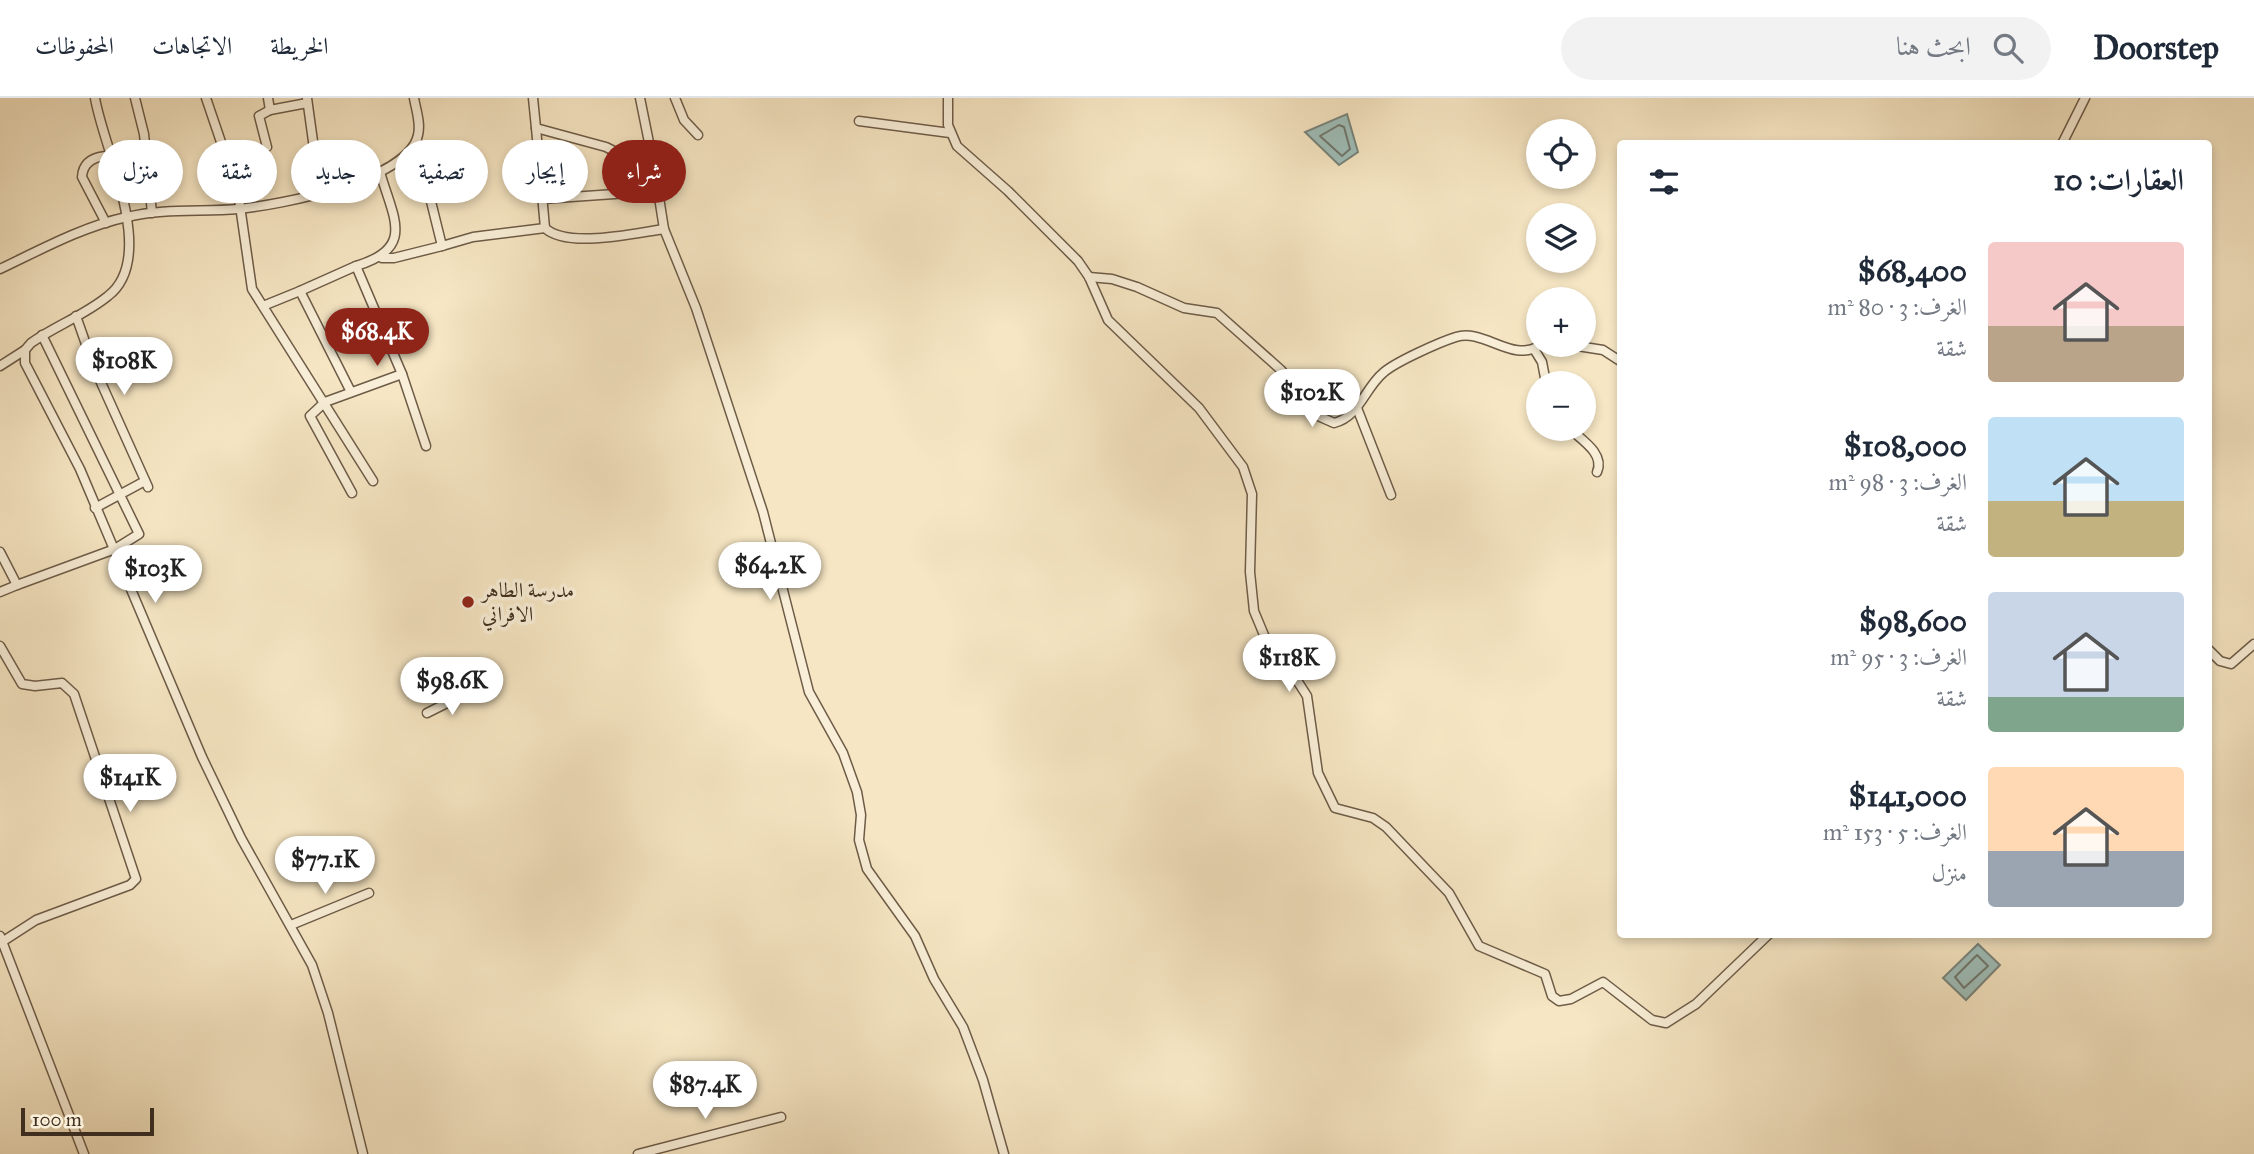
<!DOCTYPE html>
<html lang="ar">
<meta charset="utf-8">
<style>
:root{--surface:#fff;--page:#f2f2f3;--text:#1f2937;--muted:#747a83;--line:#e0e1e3;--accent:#8f2418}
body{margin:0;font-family:"IM FELL Great Primer",Amiri,serif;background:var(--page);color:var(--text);direction:rtl;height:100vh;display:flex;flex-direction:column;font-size:26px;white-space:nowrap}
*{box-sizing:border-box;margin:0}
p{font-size:23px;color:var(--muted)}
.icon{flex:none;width:38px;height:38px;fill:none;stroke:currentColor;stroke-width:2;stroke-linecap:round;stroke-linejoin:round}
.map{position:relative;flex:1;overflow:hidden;direction:ltr}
.details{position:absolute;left:1617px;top:42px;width:595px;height:798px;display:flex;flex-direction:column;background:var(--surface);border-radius:7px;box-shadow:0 4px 10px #0003;direction:rtl}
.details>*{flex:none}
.top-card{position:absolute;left:21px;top:42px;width:665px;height:63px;direction:rtl;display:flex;gap:14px}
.buttons{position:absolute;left:1526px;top:21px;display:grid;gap:14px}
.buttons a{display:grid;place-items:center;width:70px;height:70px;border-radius:50%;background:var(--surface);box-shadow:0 4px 10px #0003;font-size:35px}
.scale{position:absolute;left:21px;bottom:18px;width:133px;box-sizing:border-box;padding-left:7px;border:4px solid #402e1f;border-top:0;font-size:19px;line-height:24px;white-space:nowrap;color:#402e1f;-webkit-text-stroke:5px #f9efd8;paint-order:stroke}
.price{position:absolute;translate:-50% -60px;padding:0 16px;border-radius:24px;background:#fff;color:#222;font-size:23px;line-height:46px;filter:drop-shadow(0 2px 4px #0008)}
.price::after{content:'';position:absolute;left:50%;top:42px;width:21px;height:16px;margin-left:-10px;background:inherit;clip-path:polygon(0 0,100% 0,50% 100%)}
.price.current{background:var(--accent);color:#fff}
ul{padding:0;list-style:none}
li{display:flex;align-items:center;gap:21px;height:175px;padding:0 28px}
li span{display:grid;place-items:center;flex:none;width:196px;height:140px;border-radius:7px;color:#555}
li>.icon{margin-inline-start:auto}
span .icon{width:84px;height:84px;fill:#fffc;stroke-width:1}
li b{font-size:30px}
h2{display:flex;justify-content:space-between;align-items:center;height:84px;padding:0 28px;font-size:30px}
.tag{padding:0 24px;border-radius:32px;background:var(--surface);box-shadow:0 4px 10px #0003;font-size:24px;line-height:63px}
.tag.current{background:var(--accent);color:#fff}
header{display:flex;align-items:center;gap:42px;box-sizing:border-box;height:98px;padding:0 35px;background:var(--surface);border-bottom:2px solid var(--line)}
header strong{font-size:33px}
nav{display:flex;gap:38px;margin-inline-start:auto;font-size:24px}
.search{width:490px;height:63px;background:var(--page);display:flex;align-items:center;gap:18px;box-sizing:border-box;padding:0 24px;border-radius:38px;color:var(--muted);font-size:26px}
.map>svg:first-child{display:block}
.water{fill:#9ebeb9;stroke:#78847b;stroke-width:2}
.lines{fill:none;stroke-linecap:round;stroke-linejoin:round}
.shore{stroke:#6f766c;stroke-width:2}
.street-casing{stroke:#6e5c48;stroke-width:11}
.street{stroke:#f9efd8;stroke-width:8}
.poi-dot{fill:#8f2418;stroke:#f9efd8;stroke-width:2.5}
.labels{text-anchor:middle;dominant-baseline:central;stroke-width:7;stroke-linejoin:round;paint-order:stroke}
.poi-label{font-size:21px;fill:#402e1f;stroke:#f9efd8;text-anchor:start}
</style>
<header>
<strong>Doorstep</strong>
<div class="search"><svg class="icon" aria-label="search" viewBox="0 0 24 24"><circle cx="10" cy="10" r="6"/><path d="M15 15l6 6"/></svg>ابحث هنا</div>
<nav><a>الخريطة</a><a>الاتجاهات</a><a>المحفوظات</a></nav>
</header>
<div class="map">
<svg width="2254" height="1056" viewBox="0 0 2254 1056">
<rect width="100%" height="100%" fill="#f6e6c3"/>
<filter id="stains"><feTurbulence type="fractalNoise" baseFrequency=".00286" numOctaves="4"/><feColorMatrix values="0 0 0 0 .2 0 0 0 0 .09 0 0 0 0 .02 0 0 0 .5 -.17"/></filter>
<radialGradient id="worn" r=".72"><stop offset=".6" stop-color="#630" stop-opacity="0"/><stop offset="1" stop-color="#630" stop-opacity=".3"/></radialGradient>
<g class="water">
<polygon points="1347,16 1358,54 1339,67 1305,34"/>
<polygon points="1978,846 2000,867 1966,902 1943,880"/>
</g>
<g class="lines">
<g class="shore">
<polygon points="1339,27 1344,29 1350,51 1342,58 1320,38"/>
<polygon points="1977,857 1988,868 1964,890 1955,879"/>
</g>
<g class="street-casing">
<g id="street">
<path d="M95,0c8,50 64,159 13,198 -23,19 -53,30 -77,47l-6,7v13l55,106 122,288 39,81 71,127 16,48 35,141"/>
<polyline points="135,0 144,36 152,115"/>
<polyline points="206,0 238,94 252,191 373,383"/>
<polyline points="268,0 270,12 307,5"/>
<polyline points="307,0 320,94"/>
<polyline points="533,0 536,30 606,49 655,74 664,131 696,210 763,414 809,594 843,655 857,694 861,717 859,742 867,771 915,838 934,881 963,929 983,982 1004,1056"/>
<polyline points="640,0 655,74"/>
<polyline points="675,0 684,22 698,37"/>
<polyline points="948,0 948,27 957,48 1008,93 1078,163 1089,179 1108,222 1199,310 1243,369 1252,396 1250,474 1254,513 1274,561 1298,584 1307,598 1318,675 1335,710 1373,720 1386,729 1449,795 1479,848 1545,876 1552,898 1559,903 1571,901 1603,884 1652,922 1666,925 1696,906 1769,836"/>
<polyline points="859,23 950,35"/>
<polyline points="536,30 545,130"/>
<polyline points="2062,46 2085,0"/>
<polyline points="267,49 259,18 270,12"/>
<path d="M460,49l-35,8 -4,6 21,85 31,-9 72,-9c22,21 90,5 119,1"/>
<path d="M380,74c13,46 36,76 -24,94l46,108"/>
<polyline points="542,101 658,93"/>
<path d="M106,125l-24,-46c2,-31 46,-20 66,-17"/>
<polyline points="382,160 394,160 442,148"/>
<path d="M0,171c40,-19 84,-43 127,-52 36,-9 75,-5 111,-8 41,-4 170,-28 180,-74 3,-12 -2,-25 -4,-37"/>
<path d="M1089,179l23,2 25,8 47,21 33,5 64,57 35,45 18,8c25,-6 31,-35 49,-50 12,-11 57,-31 73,-36 28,-9 57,27 84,8"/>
<polyline points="300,193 356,168"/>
<polyline points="263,208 300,193 351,294"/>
<polyline points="76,218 94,269 148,389"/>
<polyline points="1571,247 1603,252 1620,263"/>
<polyline points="1534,251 1542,264 1546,285"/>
<polyline points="0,268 25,252"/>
<polyline points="1357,310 1391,397"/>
<path d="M1570,331c12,11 35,25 27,43"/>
<polyline points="352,395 310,318 325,304 402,276 426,348"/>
<polyline points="95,410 145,383"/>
<polyline points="0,454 17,487 115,451 139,436 42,237"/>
<polyline points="0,494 17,487"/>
<polyline points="0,548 22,586 35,588 62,585 74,596 136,781 130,787 36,822 2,844"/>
<polyline points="2208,551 2220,563 2231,566 2254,546"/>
<polyline points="427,615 465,596"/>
<polyline points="291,827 369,795"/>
<polyline points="0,838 84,1056"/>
<polyline points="638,1056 781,1019"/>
</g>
</g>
<use href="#street" class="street"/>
</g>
<circle class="poi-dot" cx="468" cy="504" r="7"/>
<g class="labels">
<g class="poi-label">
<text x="482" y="492">مدرسة الطاهر<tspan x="482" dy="24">الافراني</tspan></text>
</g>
</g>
<rect width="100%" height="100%" filter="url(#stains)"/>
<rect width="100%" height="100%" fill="url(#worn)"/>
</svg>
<div class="buttons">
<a><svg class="icon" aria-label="locate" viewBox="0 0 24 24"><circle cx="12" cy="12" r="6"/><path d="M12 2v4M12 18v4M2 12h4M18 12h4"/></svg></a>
<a><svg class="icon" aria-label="layers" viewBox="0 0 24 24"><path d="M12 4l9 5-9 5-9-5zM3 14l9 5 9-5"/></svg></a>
<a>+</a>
<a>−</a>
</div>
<div class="scale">100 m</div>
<b class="price current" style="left:377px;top:270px">$68.4K</b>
<b class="price" style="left:124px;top:299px">$108K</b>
<b class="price" style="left:1312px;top:331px">$102K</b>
<b class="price" style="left:770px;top:504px">$64.2K</b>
<b class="price" style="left:155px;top:507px">$103K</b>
<b class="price" style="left:1289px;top:596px">$118K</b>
<b class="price" style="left:452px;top:619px">$98.6K</b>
<b class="price" style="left:130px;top:716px">$141K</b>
<b class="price" style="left:325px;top:798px">$77.1K</b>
<b class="price" style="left:705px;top:1023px">$87.4K</b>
<div class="top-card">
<a class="tag current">شراء</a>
<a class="tag">إيجار</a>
<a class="tag">تصفية</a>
<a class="tag">جديد</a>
<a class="tag">شقة</a>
<a class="tag">منزل</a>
</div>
<section class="details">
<h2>العقارات: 10<svg class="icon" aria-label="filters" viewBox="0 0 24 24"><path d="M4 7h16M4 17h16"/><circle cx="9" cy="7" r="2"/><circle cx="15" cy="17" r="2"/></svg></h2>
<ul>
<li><span style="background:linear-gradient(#f6c9c9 60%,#b9a48a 0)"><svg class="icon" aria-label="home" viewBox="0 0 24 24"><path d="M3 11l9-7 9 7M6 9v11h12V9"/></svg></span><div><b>$68,400</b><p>الغرف: 3 · 80 m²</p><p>شقة</p></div></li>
<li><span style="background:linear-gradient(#bfe0f5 60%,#c2b280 0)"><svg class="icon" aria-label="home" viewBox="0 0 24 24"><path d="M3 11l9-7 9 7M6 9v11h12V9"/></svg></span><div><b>$108,000</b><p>الغرف: 3 · 98 m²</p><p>شقة</p></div></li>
<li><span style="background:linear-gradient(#c9d6e8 75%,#7fa58c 0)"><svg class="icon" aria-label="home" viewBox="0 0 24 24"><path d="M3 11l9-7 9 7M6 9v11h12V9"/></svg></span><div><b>$98,600</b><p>الغرف: 3 · 95 m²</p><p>شقة</p></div></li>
<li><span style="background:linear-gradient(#ffd9b3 60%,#9aa5b1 0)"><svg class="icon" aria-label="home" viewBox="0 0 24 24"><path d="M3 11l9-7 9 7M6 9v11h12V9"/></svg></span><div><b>$141,000</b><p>الغرف: 5 · 153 m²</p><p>منزل</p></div></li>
</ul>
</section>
</div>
